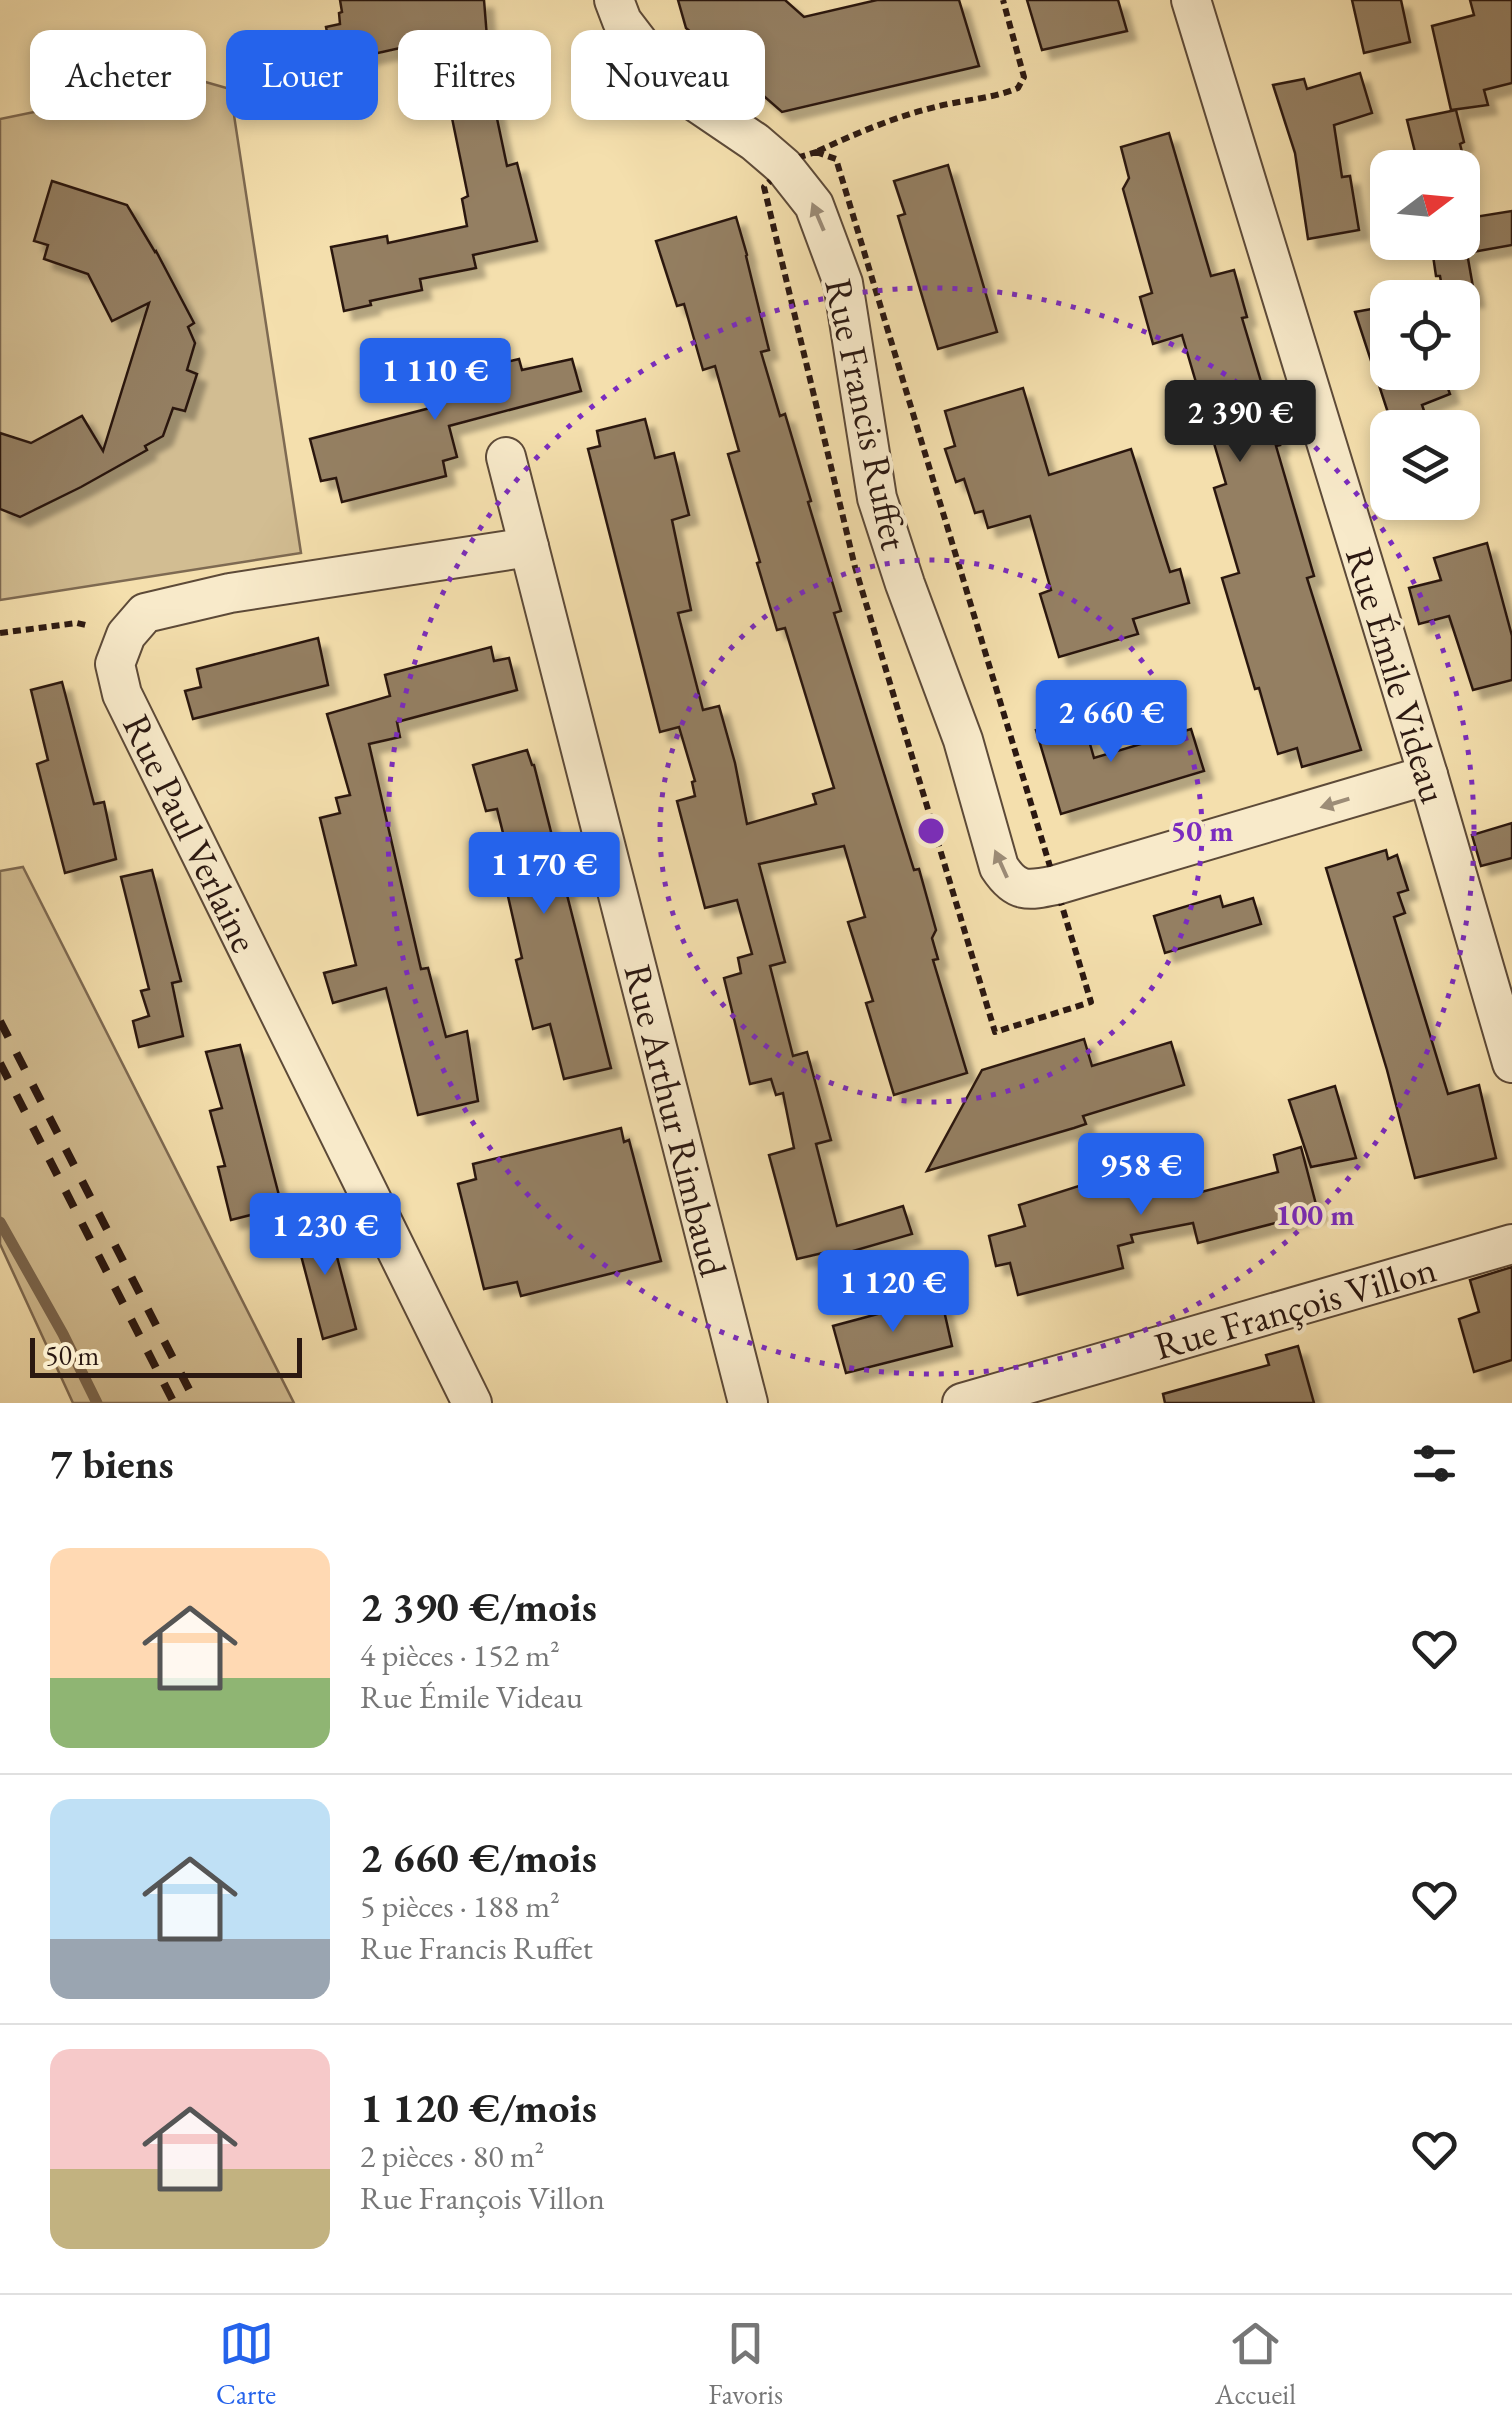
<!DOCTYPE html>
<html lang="fr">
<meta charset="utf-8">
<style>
:root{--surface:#fff;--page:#f6f6f6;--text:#222;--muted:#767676;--line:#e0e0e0;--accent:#2563eb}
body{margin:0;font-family:"EB Garamond",serif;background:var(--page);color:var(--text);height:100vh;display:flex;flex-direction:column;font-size:38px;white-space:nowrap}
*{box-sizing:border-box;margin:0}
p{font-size:32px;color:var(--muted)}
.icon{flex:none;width:55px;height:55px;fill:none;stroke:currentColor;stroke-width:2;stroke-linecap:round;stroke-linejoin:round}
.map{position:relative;height:1403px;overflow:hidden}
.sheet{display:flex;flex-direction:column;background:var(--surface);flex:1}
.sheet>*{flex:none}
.guide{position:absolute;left:30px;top:30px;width:1000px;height:90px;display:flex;gap:20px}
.needle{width:65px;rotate:74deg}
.fabs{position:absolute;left:1370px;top:150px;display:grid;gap:20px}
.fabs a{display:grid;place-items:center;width:110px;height:110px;border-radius:20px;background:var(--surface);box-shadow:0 5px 15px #0003;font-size:50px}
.scale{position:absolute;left:30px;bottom:25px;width:272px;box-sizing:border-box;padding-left:10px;border:5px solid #2b1811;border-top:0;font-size:28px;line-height:35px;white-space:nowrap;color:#2b1811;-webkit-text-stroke:8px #f8eaca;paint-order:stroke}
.price{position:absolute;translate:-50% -85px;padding:0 22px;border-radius:10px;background:var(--accent);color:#fff;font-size:32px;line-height:65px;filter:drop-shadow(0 2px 5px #0008)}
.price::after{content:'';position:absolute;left:50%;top:60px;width:30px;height:22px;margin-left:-15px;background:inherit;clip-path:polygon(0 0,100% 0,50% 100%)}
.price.selected{background:#222;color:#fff}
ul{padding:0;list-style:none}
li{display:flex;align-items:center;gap:30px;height:250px;padding:0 50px}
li+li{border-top:2px solid var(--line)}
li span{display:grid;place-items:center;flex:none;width:280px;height:200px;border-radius:20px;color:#555}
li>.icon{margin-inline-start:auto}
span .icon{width:120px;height:120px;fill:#fffc;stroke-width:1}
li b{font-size:42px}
h2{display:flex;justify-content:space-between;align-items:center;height:120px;padding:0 50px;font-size:42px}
.pill{padding:0 35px;border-radius:20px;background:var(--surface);box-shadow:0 5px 15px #0003;font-size:35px;line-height:90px}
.pill.selected{background:var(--accent);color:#fff}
.tab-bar{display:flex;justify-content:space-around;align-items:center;height:140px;border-top:2px solid var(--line);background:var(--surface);font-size:28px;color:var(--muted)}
.tab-bar a{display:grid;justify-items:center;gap:5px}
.tab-bar .selected{color:var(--accent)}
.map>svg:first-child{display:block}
.green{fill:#d2bd92;stroke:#7e6a52;stroke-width:2.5}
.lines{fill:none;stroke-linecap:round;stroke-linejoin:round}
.stream{stroke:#7b674f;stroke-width:11}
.building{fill:#947f62;stroke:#2b1811;stroke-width:2.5;filter:url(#shadow)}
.street-casing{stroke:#5d4a38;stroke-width:42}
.path{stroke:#2b1811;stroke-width:6;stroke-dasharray:8 5;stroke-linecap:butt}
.street{stroke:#f8eaca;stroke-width:38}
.rail{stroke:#2b1811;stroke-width:8;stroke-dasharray:18 18;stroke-linecap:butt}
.oneway{fill:#9c8c77}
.ring{fill:none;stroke:#7b2cbf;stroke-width:5;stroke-dasharray:5 10}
.labels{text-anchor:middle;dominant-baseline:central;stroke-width:8;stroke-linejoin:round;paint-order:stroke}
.street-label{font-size:38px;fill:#2b1811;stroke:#f8eaca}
.centre{fill:#7b2cbf;stroke:#f8eaca;stroke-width:5}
.ring-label{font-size:30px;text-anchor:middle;font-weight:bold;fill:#7b2cbf;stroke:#f8eaca;stroke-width:8;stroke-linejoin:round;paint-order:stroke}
</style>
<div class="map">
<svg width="1512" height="1403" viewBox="0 0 1512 1403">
<defs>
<filter id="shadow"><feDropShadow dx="9" dy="9" stdDeviation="2.5" flood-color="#0004"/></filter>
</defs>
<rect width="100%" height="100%" fill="#f4dfad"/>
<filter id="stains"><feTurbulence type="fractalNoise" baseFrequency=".002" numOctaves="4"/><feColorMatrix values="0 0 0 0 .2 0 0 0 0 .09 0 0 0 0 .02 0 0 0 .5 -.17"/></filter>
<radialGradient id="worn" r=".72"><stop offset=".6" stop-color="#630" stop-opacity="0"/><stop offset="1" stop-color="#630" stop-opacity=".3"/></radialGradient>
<g class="green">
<polygon points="195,79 230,89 301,553 0,600 0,119"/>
<polygon points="23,867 294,1403 73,1403 0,1244 0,871"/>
</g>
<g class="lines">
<polyline class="stream" points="0,1222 63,1334 97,1403"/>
</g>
<g class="building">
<polygon points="340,0 484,0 488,50 483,52 507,166 517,163 537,241 473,255 476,268 420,279 422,290 370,301 371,305 344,311 331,247 387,236 388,243 467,226 462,199 468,196 436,40 333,63 326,27 340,24 339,13 342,12"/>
<polygon points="678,0 785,0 804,17 877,0 959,0 979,66 782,112 686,28"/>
<polygon points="1027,0 1118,0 1127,31 1042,50"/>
<polygon points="1352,0 1401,0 1410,42 1364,53"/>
<polygon points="1470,0 1512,0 1512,83 1484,90 1488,105 1451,110 1432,26 1474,15"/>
<polygon points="1360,73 1372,113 1334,125 1342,177 1350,176 1359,230 1308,239 1295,153 1273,85 1304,79 1307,89"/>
<polygon points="1456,110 1464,142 1460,144 1466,168 1419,168 1407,120"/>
<polygon points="1169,133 1211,276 1234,270 1247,317 1242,318 1280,445 1276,446 1314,576 1307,578 1361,750 1302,767 1297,748 1278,754 1259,688 1255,689 1222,578 1239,573 1214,488 1226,484 1182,335 1153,344 1140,297 1152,293 1123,189 1129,178 1121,147"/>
<polygon points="948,165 997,332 938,349 898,216 905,214 894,181"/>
<polygon points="52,181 127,205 155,252 156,251 194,323 188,327 195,343 187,370 197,374 185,411 173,408 163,436 145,446 147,450 81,487 20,517 0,509 0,433 31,443 82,416 103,451 149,303 112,321 88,274 44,259 48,245 34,241"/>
<polygon points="1512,211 1512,245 1467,253 1475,298 1444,298 1440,276 1436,276 1431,242 1462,242 1462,219"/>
<polygon points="736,217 747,255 746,256 769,350 761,352 780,416 785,414 811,501 808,502 841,611 834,613 914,870 919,869 936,930 932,938 938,959 933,960 967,1073 894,1095 866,1003 873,1001 848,922 865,917 844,846 759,864 785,962 770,966 793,1056 807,1052 831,1140 816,1144 837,1226 903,1206 912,1234 829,1258 827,1252 797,1259 769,1155 794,1148 783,1093 776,1095 771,1079 750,1084 724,978 741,973 738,958 752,954 737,900 705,908 677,801 695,796 692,782 695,781 679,727 660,732 588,449 600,446 597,431 645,419 655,458 674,453 689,515 672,520 691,610 678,613 703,710 719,706 735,763 747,824 816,804 813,794 834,788 785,628 777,630 757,563 760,562 728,454 739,451 715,366 703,370 684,304 677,306 656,241"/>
<polygon points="1388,306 1388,372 1442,372 1450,394 1422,405 1430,428 1393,428 1355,312"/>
<polygon points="494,345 498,364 519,359 522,370 572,359 581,391 449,426 457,457 443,461 446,476 342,502 336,478 321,481 310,439 430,408 426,394 445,389 436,356"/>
<polygon points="1023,388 1049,475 1131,449 1170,572 1180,569 1189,603 1133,619 1138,634 1059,657 1040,594 1051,590 1030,516 988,528 983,511 975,513 964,479 956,482 945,449 955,446 945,411"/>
<polygon points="1487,543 1512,636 1512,680 1473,690 1449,616 1419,624 1409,588 1441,580 1434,558"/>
<polygon points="318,638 328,685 193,719 185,691 201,687 197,669"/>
<polygon points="491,647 494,661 509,658 517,690 397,722 400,737 369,744 421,969 428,968 446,1037 467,1031 478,1101 418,1115 386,988 333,1003 324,973 356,965 320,818 340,813 336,798 350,795 327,714 390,696 385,675"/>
<polygon points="62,682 94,804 104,802 116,859 65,873 37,764 48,760 31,690"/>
<polygon points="1082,716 1094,758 1191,729 1204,771 1061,814 1036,730"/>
<polygon points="527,750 532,765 534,765 611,1068 564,1079 550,1024 533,1029 516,960 522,958 505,883 515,881 497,809 486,811 473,765"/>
<polygon points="1512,823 1512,858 1481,866 1472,835"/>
<polygon points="1386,850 1388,859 1397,855 1408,890 1398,893 1405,913 1394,917 1448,1094 1479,1085 1496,1158 1415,1178 1387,1070 1326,868"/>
<polygon points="152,870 181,981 172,983 183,1036 139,1047 133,1021 149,1016 141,991 149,989 121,877"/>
<polygon points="1220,896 1223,907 1253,898 1261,924 1165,953 1154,916"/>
<polygon points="1084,1039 1092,1066 1171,1042 1184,1085 1083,1116 1086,1124 1074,1128 927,1171 982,1070"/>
<polygon points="240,1045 282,1207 231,1220 218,1167 225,1166 210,1111 222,1108 206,1052"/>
<polygon points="1335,1086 1356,1158 1311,1167 1289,1100"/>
<polygon points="621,1128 624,1142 629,1140 661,1261 521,1296 517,1282 484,1289 458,1184 476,1179 473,1164"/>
<polygon points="1301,1147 1318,1212 1198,1243 1193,1223 1131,1235 1133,1242 1118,1246 1123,1268 1018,1295 1010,1263 996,1266 989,1236 1025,1226 1019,1205 1176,1155 1186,1196 1278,1172 1274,1155"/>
<polygon points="327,1219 356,1329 323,1339 293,1225"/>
<polygon points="1512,1267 1512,1360 1474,1372 1459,1319 1479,1312 1470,1280"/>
<polygon points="941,1297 952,1346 846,1373 833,1326"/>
<polygon points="1298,1346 1314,1403 1165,1403 1163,1394 1269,1365 1266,1355"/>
</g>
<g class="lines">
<g class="street-casing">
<g id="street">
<path d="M614,0l8,21 49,64 84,57 29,25 30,38 29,78 34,215 28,86 58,156 36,127c17,26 28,24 57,18l372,-110"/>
<polyline points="1191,0 1428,775 1512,1063"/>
<polyline points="506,457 748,1403"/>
<polyline points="472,1403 122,694 115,664 126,635 145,613 230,593 529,547"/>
<polyline points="962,1403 1512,1244"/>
</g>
</g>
<g class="path">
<polyline points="705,69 716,54"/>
<path d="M818,151c37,-17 76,-34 117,-44 27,-7 57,-8 83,-19l6,-11 -21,-77"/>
<polygon points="816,152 836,159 1091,1002 995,1032 855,567 764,187 793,159"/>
<polyline points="0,633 77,623 90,626"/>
</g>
<use href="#street" class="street"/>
<g class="rail">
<polyline points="0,1021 196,1403"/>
<polyline points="0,1063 174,1403"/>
</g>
</g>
<defs><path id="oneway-solid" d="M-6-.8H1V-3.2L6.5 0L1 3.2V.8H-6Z" transform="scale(2.5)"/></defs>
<g class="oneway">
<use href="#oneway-solid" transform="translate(818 217) rotate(-113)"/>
<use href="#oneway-solid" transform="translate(1335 803) rotate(163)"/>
<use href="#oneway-solid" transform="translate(1001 864) rotate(-114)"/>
</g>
<g class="ring">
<circle cx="931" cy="831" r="271"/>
<circle cx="931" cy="831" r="543"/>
</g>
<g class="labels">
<g class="street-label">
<text transform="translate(867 414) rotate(78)">Rue Francis Ruffet</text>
<text transform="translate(1397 675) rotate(73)">Rue Émile Videau</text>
<text transform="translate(191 833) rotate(64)">Rue Paul Verlaine</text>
<text transform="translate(676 1120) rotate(76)">Rue Arthur Rimbaud</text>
<text transform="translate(1295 1307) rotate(-16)">Rue François Villon</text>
</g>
</g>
<circle cx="931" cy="831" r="15" class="centre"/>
<g class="ring-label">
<text x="1202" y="841">50 m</text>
<text x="1315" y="1225">100 m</text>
</g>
<rect width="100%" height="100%" filter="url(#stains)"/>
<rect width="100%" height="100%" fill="url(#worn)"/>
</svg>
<div class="fabs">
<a><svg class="needle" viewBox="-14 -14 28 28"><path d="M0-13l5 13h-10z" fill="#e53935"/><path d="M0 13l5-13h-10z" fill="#767676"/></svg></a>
<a><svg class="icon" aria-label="locate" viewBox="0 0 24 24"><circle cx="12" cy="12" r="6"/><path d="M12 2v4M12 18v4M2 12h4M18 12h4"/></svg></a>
<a><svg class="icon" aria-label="layers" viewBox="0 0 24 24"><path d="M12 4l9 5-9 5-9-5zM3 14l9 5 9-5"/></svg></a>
</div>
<div class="scale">50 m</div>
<b class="price" style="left:435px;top:423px">1 110 €</b>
<b class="price selected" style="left:1240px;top:465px">2 390 €</b>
<b class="price" style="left:1111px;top:765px">2 660 €</b>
<b class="price" style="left:544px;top:917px">1 170 €</b>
<b class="price" style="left:1141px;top:1218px">958 €</b>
<b class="price" style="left:325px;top:1278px">1 230 €</b>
<b class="price" style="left:893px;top:1335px">1 120 €</b>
<div class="guide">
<a class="pill">Acheter</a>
<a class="pill selected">Louer</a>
<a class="pill">Filtres</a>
<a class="pill">Nouveau</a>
</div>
</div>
<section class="sheet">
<h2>7 biens<svg class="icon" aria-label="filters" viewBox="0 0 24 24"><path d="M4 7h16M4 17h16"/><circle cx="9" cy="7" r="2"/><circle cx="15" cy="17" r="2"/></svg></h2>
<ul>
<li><span style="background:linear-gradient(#ffd9b3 65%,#8fb573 0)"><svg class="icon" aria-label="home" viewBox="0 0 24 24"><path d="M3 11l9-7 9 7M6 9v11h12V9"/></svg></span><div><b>2 390 €/mois</b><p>4 pièces · 152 m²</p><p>Rue Émile Videau</p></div><svg class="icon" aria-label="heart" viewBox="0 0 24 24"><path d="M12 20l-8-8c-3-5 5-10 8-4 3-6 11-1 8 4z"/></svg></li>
<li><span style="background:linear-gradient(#bfe0f5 70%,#9aa5b1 0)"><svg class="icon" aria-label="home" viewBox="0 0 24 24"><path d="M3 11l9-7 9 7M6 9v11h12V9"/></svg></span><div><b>2 660 €/mois</b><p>5 pièces · 188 m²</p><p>Rue Francis Ruffet</p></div><svg class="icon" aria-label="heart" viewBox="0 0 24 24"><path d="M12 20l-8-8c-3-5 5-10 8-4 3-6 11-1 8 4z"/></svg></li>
<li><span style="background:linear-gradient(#f6c9c9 60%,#c2b280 0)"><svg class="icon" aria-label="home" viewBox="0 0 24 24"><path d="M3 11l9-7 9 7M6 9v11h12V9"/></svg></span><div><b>1 120 €/mois</b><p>2 pièces · 80 m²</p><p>Rue François Villon</p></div><svg class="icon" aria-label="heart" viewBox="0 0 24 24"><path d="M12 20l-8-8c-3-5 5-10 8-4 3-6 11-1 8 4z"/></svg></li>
</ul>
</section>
<nav class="tab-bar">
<a class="selected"><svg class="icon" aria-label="map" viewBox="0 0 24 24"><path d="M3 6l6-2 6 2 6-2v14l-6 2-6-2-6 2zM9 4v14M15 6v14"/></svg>Carte</a>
<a><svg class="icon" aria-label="saved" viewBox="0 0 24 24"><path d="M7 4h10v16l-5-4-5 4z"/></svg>Favoris</a>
<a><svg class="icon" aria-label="home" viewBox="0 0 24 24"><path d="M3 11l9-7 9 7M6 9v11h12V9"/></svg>Accueil</a>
</nav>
